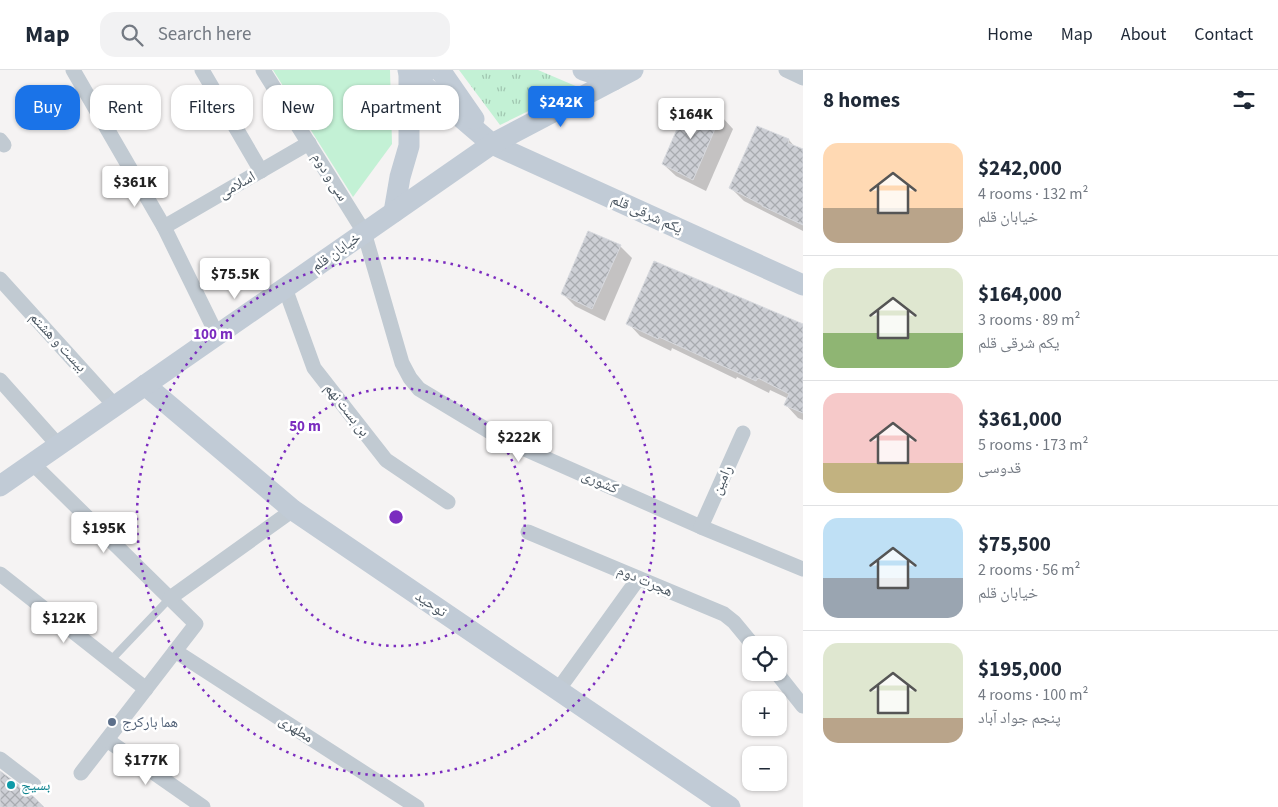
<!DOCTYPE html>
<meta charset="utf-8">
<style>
:root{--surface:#fff;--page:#f2f2f3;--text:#1f2937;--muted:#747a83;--line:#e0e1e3;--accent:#1a73e8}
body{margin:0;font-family:"Source Sans 3","Noto Naskh Arabic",sans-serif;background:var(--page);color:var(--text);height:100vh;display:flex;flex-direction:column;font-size:19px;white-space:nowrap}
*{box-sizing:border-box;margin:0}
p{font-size:16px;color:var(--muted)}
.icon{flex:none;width:28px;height:28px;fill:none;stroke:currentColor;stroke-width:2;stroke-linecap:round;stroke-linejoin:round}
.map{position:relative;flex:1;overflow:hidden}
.sheet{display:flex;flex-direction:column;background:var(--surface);width:475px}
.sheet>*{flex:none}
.banner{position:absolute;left:15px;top:15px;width:475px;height:45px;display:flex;gap:10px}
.fabs{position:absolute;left:742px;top:566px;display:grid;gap:10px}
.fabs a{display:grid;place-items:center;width:45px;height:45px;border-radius:10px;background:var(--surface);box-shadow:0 1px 4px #0004;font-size:25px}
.price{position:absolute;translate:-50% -42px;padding:0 11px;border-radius:5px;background:#fff;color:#222;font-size:16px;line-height:32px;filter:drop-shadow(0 1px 2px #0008)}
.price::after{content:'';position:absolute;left:50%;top:30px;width:15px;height:11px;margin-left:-8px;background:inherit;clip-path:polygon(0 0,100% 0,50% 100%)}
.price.active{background:var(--accent);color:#fff}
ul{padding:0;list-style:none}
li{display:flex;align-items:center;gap:15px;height:125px;padding:0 20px}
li+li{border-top:1px solid var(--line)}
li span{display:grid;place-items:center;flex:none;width:140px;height:100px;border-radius:15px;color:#555}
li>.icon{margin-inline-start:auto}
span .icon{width:60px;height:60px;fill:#fffc;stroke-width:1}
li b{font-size:21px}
h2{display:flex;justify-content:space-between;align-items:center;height:60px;padding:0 20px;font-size:21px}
.tag{padding:0 18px;border-radius:15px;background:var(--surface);box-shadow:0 1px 4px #0004;font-size:18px;line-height:45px}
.tag.active{background:var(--accent);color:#fff}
header{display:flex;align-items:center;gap:30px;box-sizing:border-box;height:70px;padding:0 25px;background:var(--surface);border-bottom:1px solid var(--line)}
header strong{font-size:24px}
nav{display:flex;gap:28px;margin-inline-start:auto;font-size:18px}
.search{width:350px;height:45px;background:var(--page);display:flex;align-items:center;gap:12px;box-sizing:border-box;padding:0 18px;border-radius:15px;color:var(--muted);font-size:19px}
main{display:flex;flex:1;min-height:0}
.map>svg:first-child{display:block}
.grass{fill:url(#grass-tufts)}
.park{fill:#c3f1d5}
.shadow{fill:#0003}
.building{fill:url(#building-cross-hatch);stroke:#d7d9de}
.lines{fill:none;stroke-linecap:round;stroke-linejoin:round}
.lane{stroke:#c1cad2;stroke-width:8}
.street{stroke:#c1cad2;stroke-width:15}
.secondary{stroke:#c1cbd6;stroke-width:21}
.ring{fill:none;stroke:#7b2cbf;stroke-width:2.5;stroke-dasharray:2.5 5}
.service-dot{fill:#5c6f8a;stroke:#fff;stroke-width:2}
.culture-dot{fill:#0f9aa8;stroke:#fff;stroke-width:2}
.labels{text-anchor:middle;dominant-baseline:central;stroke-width:5;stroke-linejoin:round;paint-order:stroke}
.street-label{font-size:15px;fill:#4a5661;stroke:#fff}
.service-label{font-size:15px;fill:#4e5e75;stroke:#fff;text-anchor:start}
.culture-label{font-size:15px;fill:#0d838f;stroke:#fff;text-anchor:start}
.centre{fill:#7b2cbf;stroke:#fff;stroke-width:2.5}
.ring-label{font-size:15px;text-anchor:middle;font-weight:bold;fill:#7b2cbf;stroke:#fff;stroke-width:5;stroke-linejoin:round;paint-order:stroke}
</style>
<header>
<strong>Map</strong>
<div class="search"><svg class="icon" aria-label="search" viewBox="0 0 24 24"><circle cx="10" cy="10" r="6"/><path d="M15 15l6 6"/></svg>Search here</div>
<nav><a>Home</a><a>Map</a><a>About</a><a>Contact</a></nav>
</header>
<main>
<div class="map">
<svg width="803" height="737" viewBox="0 0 803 737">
<defs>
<pattern id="grass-tufts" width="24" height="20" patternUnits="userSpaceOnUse" patternTransform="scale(1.25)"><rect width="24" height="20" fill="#c3f1d5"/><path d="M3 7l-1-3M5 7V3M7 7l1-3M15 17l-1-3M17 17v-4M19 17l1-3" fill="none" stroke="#a0c6b0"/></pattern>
<pattern id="building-cross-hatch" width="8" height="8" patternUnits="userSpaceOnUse" patternTransform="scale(1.25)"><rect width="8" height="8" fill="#cdcfd5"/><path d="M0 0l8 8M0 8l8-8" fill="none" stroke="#a8abb0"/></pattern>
</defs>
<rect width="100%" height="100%" fill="#f5f3f3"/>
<polygon class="grass" points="459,0 538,0 578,17 500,55"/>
<polygon class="park" points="273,0 390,0 392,74 353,127"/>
<g class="shadow">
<polygon points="690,33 721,46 733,59 706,121 676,106 663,94"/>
<polygon points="789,70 795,77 803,81 803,161 744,131 731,118"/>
<polygon points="620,176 632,188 605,251 575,236 562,223"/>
<polygon points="628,253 803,255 803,350 798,348 786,335 789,329 770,320 769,323 737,307 736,309 672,278 671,281 640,266"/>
</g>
<g class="building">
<polygon points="689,31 721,45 693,110 662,94"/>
<polygon points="757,56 789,69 788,73 803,79 803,155 762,136 762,135 729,118"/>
<polygon points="588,161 621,175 592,239 561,224"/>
<polygon points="654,191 803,254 803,343 784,335 789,324 758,308 756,311 659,267 658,269 626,254"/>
<polygon points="0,701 30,723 44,737 0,737"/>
</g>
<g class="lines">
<polyline class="lane" points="110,591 170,528"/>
<g class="street">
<polyline points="73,0 164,157 217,265"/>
<polyline points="202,0 261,101"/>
<polyline points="263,0 364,162 402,293 410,308 419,319 502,369 701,457 803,499"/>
<polyline points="786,0 803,8"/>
<polyline points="0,70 4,75"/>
<polyline points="164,157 309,73"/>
<polyline points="0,209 115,336"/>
<polyline points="285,218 314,298 386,390 448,432"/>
<polyline points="0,310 58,375"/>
<polyline points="32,393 196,554 81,703"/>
<polyline points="701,457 743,363"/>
<polyline points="528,462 724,544 734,552 753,575"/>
<polyline points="0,504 146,619"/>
<polyline points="170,528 293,440"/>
<polyline points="175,581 417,737"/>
<polyline points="776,602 803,636"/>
<polyline points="558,620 638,509"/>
<polyline points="107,670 203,737"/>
<polyline points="0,689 34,715"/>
</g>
<g class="secondary">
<polyline points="408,0 409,3 492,74 803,215"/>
<polyline points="440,0 474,49"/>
<polyline points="583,0 614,10"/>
<polyline points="394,142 400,107 409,76 409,3 429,0"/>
<polyline points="145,315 293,440 730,737"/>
<polyline points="0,416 492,74 633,0"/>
</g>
</g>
<g class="ring">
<circle cx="396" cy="447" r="129"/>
<circle cx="396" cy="447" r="259"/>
</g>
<circle class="service-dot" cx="112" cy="652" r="5"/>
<circle class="culture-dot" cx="11" cy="715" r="5"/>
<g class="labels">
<g class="street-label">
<text transform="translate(330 107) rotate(58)">سی و دوم</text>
<text transform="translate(237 115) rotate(-30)">اسلامی</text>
<text transform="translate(647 144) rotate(24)">یکم شرقی قلم</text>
<text transform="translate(336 182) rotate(-35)">خیابان قلم</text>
<text transform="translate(58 272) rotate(47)">بیست و هشتم</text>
<text transform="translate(347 340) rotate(52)">بن بست نهم</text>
<text transform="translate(722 410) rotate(-66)">رامین</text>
<text transform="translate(600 412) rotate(24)">کشوری</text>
<text transform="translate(645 511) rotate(23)">هجرت دوم</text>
<text transform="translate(431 534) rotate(34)">توحید</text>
<text transform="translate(296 659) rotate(33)">مطهری</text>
</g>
<g class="service-label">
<text x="122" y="652">هما بارکرج</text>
</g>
<g class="culture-label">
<text x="21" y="715">بسیج</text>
</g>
</g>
<circle cx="396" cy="447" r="8" class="centre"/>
<g class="ring-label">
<text x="213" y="269">100 m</text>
<text x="305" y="361">50 m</text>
</g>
</svg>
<div class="fabs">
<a><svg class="icon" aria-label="locate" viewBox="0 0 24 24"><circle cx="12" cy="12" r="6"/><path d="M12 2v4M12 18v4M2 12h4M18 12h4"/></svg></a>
<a>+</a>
<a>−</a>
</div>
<b class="price active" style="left:561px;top:58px">$242K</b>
<b class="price" style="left:691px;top:70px">$164K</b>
<b class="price" style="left:135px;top:138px">$361K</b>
<b class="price" style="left:235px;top:230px">$75.5K</b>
<b class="price" style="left:519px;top:393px">$222K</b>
<b class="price" style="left:104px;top:484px">$195K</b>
<b class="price" style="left:64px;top:574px">$122K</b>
<b class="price" style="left:146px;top:716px">$177K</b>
<div class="banner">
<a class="tag active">Buy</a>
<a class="tag">Rent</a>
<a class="tag">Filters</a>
<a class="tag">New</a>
<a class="tag">Apartment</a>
</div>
</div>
<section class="sheet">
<h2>8 homes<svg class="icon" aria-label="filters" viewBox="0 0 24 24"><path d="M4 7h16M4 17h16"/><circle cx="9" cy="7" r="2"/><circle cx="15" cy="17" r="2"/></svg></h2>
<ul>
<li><span style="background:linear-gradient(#ffd9b3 65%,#b9a48a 0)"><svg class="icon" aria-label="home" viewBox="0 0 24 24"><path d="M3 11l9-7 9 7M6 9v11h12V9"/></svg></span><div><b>$242,000</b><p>4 rooms · 132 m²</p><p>خیابان قلم</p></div></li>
<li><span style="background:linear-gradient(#dfe7d0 65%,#8fb573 0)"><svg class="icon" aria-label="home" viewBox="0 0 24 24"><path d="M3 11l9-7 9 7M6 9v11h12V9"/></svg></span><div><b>$164,000</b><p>3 rooms · 89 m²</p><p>یکم شرقی قلم</p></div></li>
<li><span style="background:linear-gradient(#f6c9c9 70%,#c2b280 0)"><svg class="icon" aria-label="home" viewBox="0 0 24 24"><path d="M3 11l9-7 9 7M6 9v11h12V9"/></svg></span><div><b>$361,000</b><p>5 rooms · 173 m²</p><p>قدوسی</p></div></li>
<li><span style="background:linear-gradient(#bfe0f5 60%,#9aa5b1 0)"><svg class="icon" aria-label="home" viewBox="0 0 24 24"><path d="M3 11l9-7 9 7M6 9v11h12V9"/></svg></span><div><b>$75,500</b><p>2 rooms · 56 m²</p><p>خیابان قلم</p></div></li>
<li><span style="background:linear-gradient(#dfe7d0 75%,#b9a48a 0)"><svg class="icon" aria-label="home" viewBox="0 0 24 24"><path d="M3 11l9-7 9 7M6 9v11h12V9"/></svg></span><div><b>$195,000</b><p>4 rooms · 100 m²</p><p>پنجم جواد آباد</p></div></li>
</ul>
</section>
</main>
